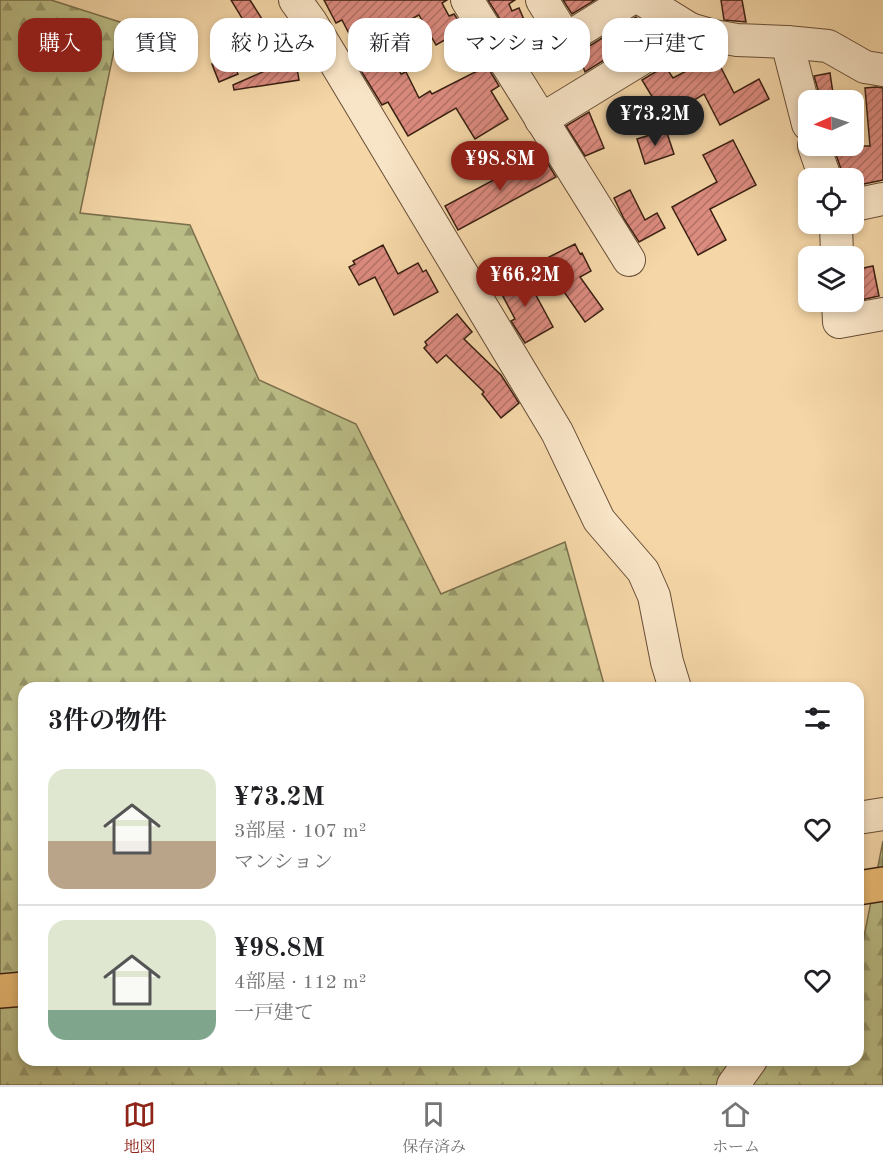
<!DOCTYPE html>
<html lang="ja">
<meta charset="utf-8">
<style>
:root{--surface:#fff;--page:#f2f2f2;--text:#202124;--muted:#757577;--line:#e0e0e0;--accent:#8f2418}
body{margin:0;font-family:"Old Standard TT","Noto Serif JP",serif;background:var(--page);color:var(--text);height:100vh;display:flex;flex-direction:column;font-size:22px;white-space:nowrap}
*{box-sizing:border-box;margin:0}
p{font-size:20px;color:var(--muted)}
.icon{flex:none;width:33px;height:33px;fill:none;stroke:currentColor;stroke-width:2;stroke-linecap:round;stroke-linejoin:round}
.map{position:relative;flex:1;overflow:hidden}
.details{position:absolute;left:18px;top:682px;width:846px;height:384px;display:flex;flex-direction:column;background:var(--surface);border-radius:18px;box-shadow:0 3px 9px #0003}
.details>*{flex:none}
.banner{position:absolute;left:18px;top:18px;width:848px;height:54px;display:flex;gap:12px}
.needle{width:39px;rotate:267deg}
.fabs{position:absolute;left:798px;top:90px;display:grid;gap:12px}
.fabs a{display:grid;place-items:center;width:66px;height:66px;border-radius:12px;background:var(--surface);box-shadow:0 3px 9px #0003;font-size:30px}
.price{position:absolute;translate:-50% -51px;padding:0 14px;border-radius:21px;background:var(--accent);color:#fff;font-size:20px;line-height:39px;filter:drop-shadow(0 2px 3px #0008)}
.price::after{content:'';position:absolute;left:50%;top:36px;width:18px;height:14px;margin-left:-9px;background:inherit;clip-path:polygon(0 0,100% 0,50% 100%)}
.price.active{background:#222;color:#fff}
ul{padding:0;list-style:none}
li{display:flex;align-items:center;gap:18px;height:150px;padding:0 30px}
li+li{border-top:2px solid var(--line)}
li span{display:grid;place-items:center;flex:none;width:168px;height:120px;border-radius:18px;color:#555}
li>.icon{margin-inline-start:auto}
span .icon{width:72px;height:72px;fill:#fffc;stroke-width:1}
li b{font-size:26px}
h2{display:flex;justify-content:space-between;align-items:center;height:72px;padding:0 30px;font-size:26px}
.tag{padding:0 21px;border-radius:18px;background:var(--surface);box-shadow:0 3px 9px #0003;font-size:21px;line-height:54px}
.tag.active{background:var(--accent);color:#fff}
.menu{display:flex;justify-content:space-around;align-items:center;height:84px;border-top:2px solid var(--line);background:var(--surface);font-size:16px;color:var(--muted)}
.menu a{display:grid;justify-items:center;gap:3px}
.menu .active{color:var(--accent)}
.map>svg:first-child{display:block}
.forest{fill:url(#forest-firs);stroke:#7a6f4c;stroke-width:1.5}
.building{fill:url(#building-hatch);stroke:#3a2012;stroke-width:1.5}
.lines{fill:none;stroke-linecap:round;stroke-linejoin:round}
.minor-casing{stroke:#684e37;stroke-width:34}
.highway-casing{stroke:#3a2012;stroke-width:36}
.minor{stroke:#f8e4c6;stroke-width:32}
.highway{stroke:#eabb74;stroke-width:33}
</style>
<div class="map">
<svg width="883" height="1085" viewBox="0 0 883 1085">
<defs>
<pattern id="forest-firs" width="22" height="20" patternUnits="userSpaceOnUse" patternTransform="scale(1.5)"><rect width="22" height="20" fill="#bbbe87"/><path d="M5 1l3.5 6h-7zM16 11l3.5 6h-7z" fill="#999a6d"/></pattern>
<pattern id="building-hatch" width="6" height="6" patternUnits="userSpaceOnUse" patternTransform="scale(1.5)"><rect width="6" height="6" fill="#dc8b7f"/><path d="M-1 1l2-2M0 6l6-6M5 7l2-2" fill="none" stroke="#b37167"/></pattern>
</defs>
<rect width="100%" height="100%" fill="#f4d6a7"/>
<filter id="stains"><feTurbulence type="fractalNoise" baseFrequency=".00333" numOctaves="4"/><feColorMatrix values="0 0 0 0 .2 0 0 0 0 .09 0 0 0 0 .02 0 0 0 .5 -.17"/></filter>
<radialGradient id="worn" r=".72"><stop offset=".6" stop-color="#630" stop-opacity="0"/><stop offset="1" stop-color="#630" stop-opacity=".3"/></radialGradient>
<polygon class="forest" points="0,0 51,0 120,22 80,213 190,225 259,380 356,424 441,594 565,542 605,688 24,688 24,1060 858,1060 858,967 883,841 883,1085 0,1085"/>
<g class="building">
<polygon points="231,0 250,0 262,19 248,28"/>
<polygon points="324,0 447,0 442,3 449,16 454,14 464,29 436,45 419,15 380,35 401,74 406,72 419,98 430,91 432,94 487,66 499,86 491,91 508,119 475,139 456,108 408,136 388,102 382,105 352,56 359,53 342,20 336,23"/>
<polygon points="488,0 515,0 509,4 512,11 519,8 537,50 523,56"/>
<polygon points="563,0 595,0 572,14"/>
<polygon points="721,0 742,0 746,22 724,20"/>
<polygon points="636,17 648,33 585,72 578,53"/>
<polygon points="294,51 299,80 234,90 233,85 274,67 272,55"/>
<polygon points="715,56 734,93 759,79 769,99 720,125 704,94 665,118 642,80 665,66 673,78"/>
<polygon points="232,61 238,74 219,82 212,64"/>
<polygon points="830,73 834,100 821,100 814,76"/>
<polygon points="876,87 883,88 883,180 854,186 854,178 843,178 842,172 833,146 870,146 865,88"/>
<polygon points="589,112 604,148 585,156 566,126"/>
<polygon points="666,130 674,154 645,164 637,139"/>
<polygon points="733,140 756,185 710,209 726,240 698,255 672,207 717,182 703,155"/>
<polygon points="542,154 556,177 458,230 445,206"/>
<polygon points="630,190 645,220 657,213 665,228 639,242 624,219 614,198"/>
<polygon points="575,244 580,254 582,253 591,271 580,277 603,309 585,322 544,263 549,261 547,258"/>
<polygon points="383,245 398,274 418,263 423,272 426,270 438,292 394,315 375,277 359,285 349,267 355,264 353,261"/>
<polygon points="873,266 879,296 856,301 854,293 854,270"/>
<polygon points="524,273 553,327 525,343 511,321 515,319 498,287"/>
<polygon points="457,314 472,332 464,339 501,375 519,403 501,418 482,394 484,392 446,355 437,363 424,348 427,345 425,342"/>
</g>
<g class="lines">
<g class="minor-casing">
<g id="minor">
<polyline points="295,0 311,22 557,432 599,520 643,571 654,596 667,662 675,688"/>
<polyline points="467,0 629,260"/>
<polyline points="542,0 566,39 629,0"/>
<polyline points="643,0 690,29 714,36 737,40 787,42 828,46 865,67 883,70"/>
<polyline points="787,42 808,124"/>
<polyline points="541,120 690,29"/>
<polyline points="814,146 825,178"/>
<polyline points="854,205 883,199"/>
<polyline points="836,224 837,256"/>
<polyline points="838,302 839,322 883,314"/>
<polyline points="858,818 883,814"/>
<polyline points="733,1085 751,1060"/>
</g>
</g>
<g class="highway-casing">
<g id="highway">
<polyline points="858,888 883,884"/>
<polyline points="0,991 24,989"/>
</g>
</g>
<use href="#minor" class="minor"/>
<use href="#highway" class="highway"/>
</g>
<rect width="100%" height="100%" filter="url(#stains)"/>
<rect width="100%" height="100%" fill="url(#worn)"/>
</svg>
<div class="fabs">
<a><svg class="needle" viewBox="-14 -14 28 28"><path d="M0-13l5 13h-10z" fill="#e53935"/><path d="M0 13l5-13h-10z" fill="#757577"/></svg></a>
<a><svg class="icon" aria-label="locate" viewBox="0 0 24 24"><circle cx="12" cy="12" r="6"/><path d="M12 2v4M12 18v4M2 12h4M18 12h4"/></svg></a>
<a><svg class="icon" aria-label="layers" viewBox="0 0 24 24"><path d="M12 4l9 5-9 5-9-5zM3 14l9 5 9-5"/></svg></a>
</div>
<b class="price active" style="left:655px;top:147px">¥73.2M</b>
<b class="price" style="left:500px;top:192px">¥98.8M</b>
<b class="price" style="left:525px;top:308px">¥66.2M</b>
<div class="banner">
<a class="tag active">購入</a>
<a class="tag">賃貸</a>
<a class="tag">絞り込み</a>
<a class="tag">新着</a>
<a class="tag">マンション</a>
<a class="tag">一戸建て</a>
</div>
<section class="details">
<h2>3件の物件<svg class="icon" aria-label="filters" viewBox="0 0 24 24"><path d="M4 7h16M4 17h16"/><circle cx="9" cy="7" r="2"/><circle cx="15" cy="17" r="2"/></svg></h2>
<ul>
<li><span style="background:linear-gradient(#dfe7d0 60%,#b9a48a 0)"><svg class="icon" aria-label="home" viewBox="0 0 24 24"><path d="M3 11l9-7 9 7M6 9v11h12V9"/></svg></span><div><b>¥73.2M</b><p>3部屋 · 107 m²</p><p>マンション</p></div><svg class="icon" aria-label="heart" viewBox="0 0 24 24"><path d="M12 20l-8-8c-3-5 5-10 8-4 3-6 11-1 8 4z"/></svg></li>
<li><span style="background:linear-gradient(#dfe7d0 75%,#7fa58c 0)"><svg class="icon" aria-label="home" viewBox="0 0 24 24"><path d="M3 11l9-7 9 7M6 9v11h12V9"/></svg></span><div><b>¥98.8M</b><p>4部屋 · 112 m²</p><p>一戸建て</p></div><svg class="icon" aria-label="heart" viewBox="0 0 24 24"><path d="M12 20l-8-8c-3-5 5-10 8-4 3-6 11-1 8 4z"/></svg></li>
</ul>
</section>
</div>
<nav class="menu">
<a class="active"><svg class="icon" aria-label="map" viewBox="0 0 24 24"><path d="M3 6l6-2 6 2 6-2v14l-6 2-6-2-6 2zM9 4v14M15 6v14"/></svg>地図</a>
<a><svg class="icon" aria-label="saved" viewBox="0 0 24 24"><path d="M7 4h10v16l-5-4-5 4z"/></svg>保存済み</a>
<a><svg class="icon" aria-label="home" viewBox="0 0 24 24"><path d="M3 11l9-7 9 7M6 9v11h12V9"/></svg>ホーム</a>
</nav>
